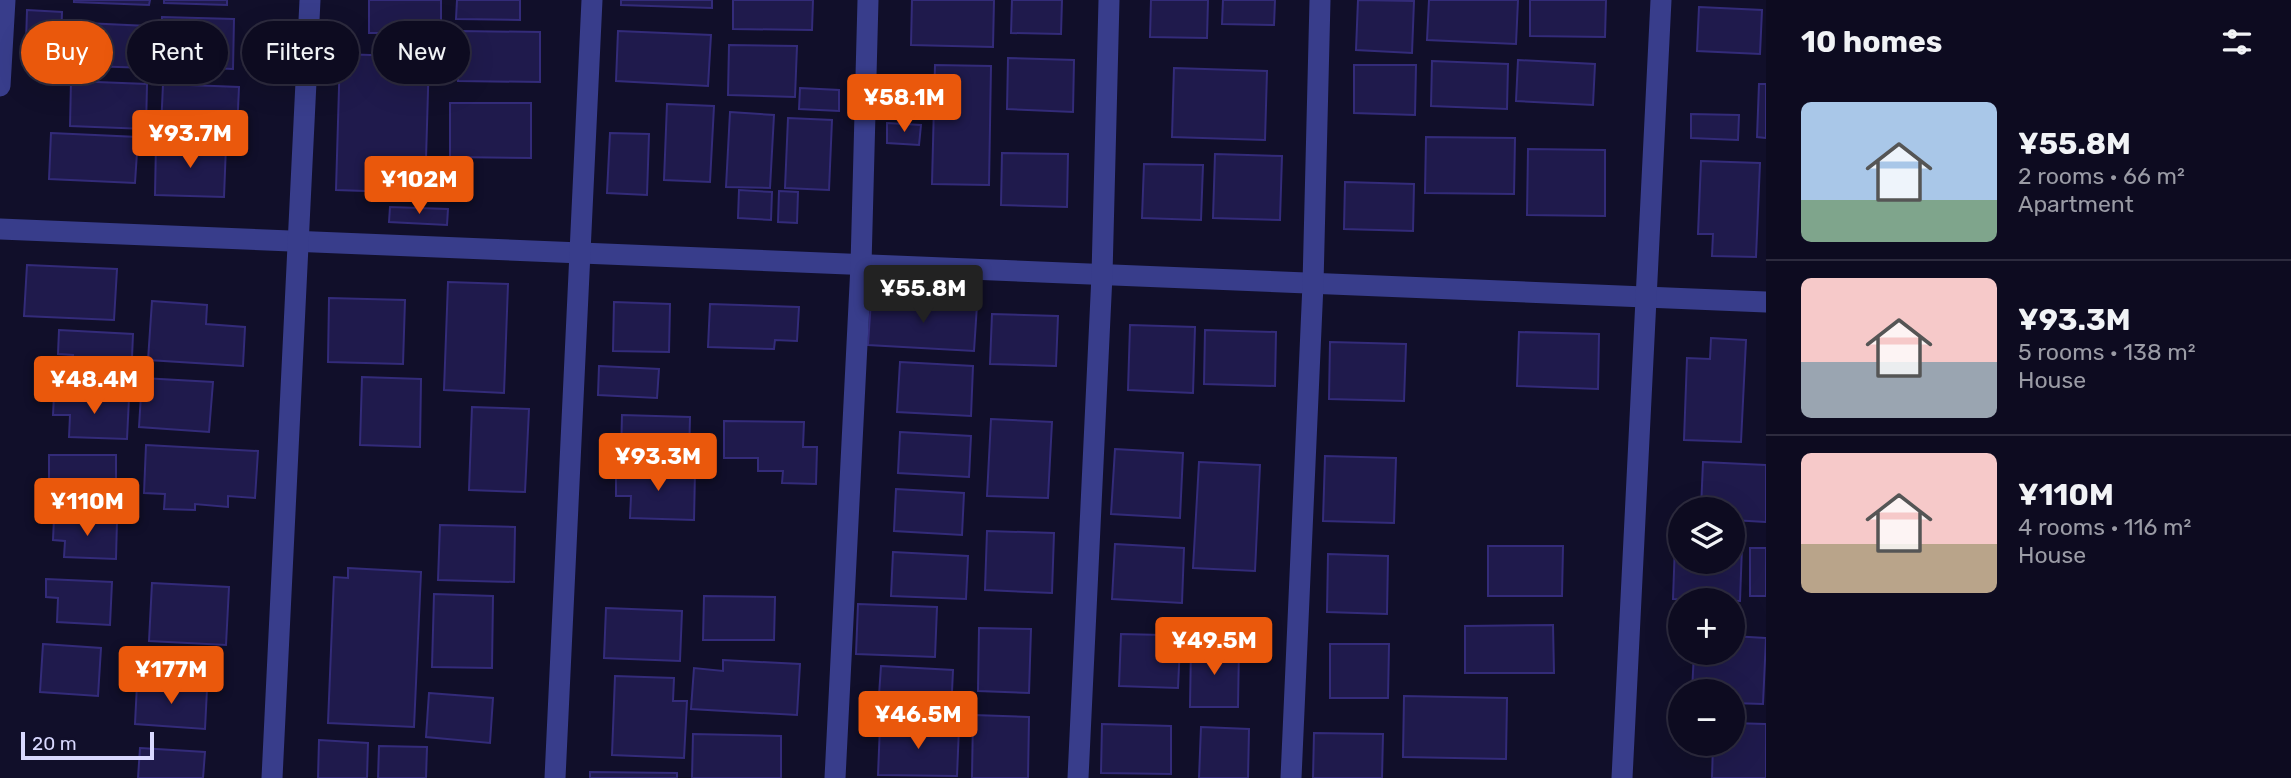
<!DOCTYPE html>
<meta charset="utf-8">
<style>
:root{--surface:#0d0b20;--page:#161429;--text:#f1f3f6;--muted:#9a9ba5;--line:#2d2b3e;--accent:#ea580c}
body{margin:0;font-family:Rubik,sans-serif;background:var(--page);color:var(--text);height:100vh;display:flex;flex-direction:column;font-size:26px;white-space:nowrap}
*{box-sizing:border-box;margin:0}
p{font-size:23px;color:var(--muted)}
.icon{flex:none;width:38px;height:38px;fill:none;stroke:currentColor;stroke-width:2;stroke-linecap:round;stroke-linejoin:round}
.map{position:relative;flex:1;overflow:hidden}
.panel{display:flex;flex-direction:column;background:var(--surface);width:525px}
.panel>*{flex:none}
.hud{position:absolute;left:21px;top:21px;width:665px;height:63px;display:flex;gap:14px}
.controls{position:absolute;left:1668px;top:497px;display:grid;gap:14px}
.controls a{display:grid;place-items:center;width:77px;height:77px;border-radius:50%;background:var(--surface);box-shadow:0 7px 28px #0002,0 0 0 2px var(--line);font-size:35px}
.scale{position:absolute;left:21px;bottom:18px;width:133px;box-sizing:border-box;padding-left:7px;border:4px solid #d9d8ff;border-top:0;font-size:19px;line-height:24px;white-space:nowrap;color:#d9d8ff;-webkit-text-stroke:5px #110f2a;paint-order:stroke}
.price{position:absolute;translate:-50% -60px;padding:0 16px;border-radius:7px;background:var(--accent);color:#fff;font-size:23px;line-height:46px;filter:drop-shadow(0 2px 4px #0008)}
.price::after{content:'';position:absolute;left:50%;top:42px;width:21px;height:16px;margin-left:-10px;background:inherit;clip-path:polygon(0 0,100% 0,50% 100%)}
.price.selected{background:#222;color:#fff}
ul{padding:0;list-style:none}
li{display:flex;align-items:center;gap:21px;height:175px;padding:0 35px}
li+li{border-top:2px solid var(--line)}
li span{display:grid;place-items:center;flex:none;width:196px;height:140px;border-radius:10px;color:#555}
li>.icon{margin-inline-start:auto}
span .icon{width:84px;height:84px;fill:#fffc;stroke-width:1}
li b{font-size:30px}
h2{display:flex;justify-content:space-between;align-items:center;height:84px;padding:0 35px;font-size:30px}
.tag{padding:0 24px;border-radius:32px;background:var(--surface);box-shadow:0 7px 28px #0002,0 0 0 2px var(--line);font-size:24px;line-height:63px}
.tag.selected{background:var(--accent);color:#fff}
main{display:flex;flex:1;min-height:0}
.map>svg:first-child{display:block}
.building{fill:#1f1a4c;stroke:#332b79;stroke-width:2}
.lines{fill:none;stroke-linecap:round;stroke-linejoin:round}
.minor{stroke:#383d8b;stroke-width:21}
</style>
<main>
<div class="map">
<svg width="1766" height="778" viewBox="0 0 1766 778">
<rect width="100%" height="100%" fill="#110f2a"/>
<g class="building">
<polygon points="74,0 150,0 149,5 74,2"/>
<polygon points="164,0 227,0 227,5 164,3"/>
<rect x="369" y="0" width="72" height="33"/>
<polygon points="457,0 520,0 520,20 456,19"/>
<polygon points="621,0 712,0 712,8 621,5"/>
<polygon points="733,0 813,0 812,30 733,29"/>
<polygon points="912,0 994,0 993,47 911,45"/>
<polygon points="1012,0 1062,0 1061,34 1011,33"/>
<polygon points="1151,0 1208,0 1207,38 1150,37"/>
<polygon points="1223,0 1275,0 1274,25 1222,24"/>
<polygon points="1358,0 1414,1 1412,53 1356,50"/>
<polygon points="1429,0 1518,0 1516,44 1427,40"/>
<polygon points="1530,0 1606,0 1605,37 1530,36"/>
<polygon points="1699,7 1762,10 1760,54 1697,51"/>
<polygon points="27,10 62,12 61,43 26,43"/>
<polygon points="162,17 234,19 233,69 160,66"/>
<polygon points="63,22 148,26 147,68 61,65"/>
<polygon points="458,31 540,32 540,82 458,81"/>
<polygon points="618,31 711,35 708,86 616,81"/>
<polygon points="729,45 797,46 795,97 728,95"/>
<polygon points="340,54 429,57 425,193 336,190"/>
<polygon points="1008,58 1074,60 1073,112 1007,109"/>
<polygon points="1518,60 1595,64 1593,105 1516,101"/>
<polygon points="1432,61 1508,64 1507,109 1431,106"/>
<polygon points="935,65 991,66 989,185 932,184"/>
<polygon points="1354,65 1416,65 1415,115 1354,113"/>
<polygon points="1174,68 1267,71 1265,140 1172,137"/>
<polygon points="71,81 147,84 146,129 70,126"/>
<polygon points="163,84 239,87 237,131 161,129"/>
<polygon points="1759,84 1766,84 1766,138 1757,137"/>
<polygon points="800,88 839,90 839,111 799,109"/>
<polygon points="450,103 531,103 531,158 450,157"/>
<polygon points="667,104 714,106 710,182 664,180"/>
<polygon points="730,112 774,115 770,188 726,187"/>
<polygon points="1691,114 1739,115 1738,140 1691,138"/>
<polygon points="788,118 832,120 829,190 785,188"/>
<polygon points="887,123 921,125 919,145 887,143"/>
<polygon points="51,133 138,137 135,183 49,179"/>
<polygon points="610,133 649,134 647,195 607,193"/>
<polygon points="1426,137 1515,138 1514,194 1425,193"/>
<polygon points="156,143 226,145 224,197 155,195"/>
<polygon points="1528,149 1605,150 1605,216 1527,215"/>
<polygon points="1002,153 1068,154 1067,207 1001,205"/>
<polygon points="1215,154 1282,156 1280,220 1213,218"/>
<polygon points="1701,161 1760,163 1756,257 1712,256 1713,234 1698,234"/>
<polygon points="1144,164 1203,165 1201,220 1142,218"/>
<polygon points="1345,182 1414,184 1413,231 1344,229"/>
<polygon points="739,190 772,192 771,220 738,218"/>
<polygon points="779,191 798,192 797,223 778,222"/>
<polygon points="390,207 448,209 447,225 389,222"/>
<polygon points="27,265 117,269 114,320 24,316"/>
<polygon points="448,282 508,284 504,393 444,390"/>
<polygon points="329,298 405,300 403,364 328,362"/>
<polygon points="871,300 977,305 974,351 868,345"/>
<polygon points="152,301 207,305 206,324 245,327 243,366 148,360"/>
<polygon points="614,302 670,304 669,352 613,351"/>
<polygon points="710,304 799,307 797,341 775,340 774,349 708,347"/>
<polygon points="992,314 1058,316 1056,366 990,364"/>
<polygon points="1130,325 1195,327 1193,393 1128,390"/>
<polygon points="59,330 133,334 131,382 72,380 73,355 58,354"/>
<polygon points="1205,330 1276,332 1275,386 1204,384"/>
<polygon points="1519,332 1599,334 1598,389 1517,386"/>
<polygon points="1711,338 1746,340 1741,442 1684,440 1687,358 1710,359"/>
<polygon points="1330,342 1406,344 1404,401 1329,399"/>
<polygon points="900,362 973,366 971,416 897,412"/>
<polygon points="599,366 659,369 657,398 598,395"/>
<polygon points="362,377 421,379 420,447 360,445"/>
<polygon points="142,378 213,382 209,432 139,427"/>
<polygon points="54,395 129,398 127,439 69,437 70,415 53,415"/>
<polygon points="472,407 529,409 525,492 469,490"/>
<polygon points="622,415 690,417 689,458 621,457"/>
<polygon points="991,419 1052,422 1048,498 987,496"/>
<polygon points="724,421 804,422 803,447 817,447 816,484 782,483 783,471 758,471 758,458 724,458"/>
<polygon points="900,432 971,436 969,477 898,473"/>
<polygon points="146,445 258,451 255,498 228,496 228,507 195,504 195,510 164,509 165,494 144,493"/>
<polygon points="1115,449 1183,453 1180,518 1111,514"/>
<polygon points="49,455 116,455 116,501 62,500 62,479 49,479"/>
<polygon points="1325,456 1396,458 1394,523 1323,521"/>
<polygon points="1199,462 1260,465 1255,571 1193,568"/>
<polygon points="1703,462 1766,465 1766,522 1732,520 1732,509 1701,509"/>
<polygon points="616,469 695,471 694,520 630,518 631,496 616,496"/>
<polygon points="896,489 964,493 962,535 894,531"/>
<polygon points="54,518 117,520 116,559 64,557 65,541 53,540"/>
<polygon points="440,525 515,527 514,582 438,580"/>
<polygon points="987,531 1054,533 1052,593 985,590"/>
<polygon points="1115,544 1184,548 1182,603 1112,599"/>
<polygon points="1675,544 1680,544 1680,562 1732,562 1732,546 1742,546 1740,601 1673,599"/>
<polygon points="1488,546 1563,546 1562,596 1488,596"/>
<rect x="1750" y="548" width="16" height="48"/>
<polygon points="893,552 968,556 966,599 891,596"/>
<polygon points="1328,554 1388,556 1387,614 1327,612"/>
<polygon points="348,568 421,572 414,727 328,723 334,577 348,578"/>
<polygon points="46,579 112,582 110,625 57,622 58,598 46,597"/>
<polygon points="152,583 229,587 226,645 149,641"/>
<polygon points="434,594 493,596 492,668 432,667"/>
<polygon points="704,596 775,597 774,640 703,640"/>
<polygon points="858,604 937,607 935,657 856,654"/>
<polygon points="606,608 682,611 680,661 604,658"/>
<polygon points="1553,625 1554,673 1465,673 1465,626"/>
<polygon points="979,628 1031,629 1029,693 978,691"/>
<polygon points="1121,634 1163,635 1163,643 1180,644 1178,688 1119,686"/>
<polygon points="1732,636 1766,638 1763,704 1732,703 1732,691 1692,691 1694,653 1732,653"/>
<polygon points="43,644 101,648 98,696 40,692"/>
<polygon points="1330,644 1389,644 1388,698 1330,698"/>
<polygon points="1191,646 1239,646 1238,707 1190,707"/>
<polygon points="723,660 800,664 797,715 691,709 694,668 723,671"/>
<polygon points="881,666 953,670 951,714 878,710"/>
<polygon points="615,676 674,678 673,701 687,701 684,758 612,755"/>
<polygon points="137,684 207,689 205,729 135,724"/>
<polygon points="429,693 493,698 490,743 426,737"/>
<polygon points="1404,696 1507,698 1506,759 1403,757"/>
<polygon points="973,715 1029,717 1028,778 972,778"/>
<polygon points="1732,723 1766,724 1766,778 1712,778 1713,744 1732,744"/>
<polygon points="1102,724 1171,726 1171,774 1101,773"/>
<polygon points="880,725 959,727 957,776 878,775"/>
<polygon points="1201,727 1249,729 1248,778 1199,778"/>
<polygon points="1314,733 1383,734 1382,778 1313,778"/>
<polygon points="693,734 781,736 781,778 692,778"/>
<polygon points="319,740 368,743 367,778 318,778"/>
<polygon points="379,746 427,747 426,778 378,778"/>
<polygon points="140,748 205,752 203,778 138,778"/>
<polygon points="590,772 677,773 677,778 590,778"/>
</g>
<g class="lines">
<g class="minor">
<polyline points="0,86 5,0"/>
<polyline points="0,229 1766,302"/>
<polyline points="272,778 310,0"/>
<polyline points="555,778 592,0"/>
<polyline points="835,778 861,265 868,0"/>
<polyline points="1078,778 1102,275 1109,0"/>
<polyline points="1291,778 1313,284 1320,0"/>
<polyline points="1622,778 1661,0"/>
</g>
</g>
</svg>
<div class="controls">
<a><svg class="icon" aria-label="layers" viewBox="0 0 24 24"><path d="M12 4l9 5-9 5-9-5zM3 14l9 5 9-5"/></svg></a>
<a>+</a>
<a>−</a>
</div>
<div class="scale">20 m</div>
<b class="price" style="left:904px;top:134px">¥58.1M</b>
<b class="price" style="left:190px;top:170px">¥93.7M</b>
<b class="price" style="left:419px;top:216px">¥102M</b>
<b class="price selected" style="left:923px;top:325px">¥55.8M</b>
<b class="price" style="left:94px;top:416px">¥48.4M</b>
<b class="price" style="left:658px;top:493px">¥93.3M</b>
<b class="price" style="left:87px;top:538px">¥110M</b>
<b class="price" style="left:1214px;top:677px">¥49.5M</b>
<b class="price" style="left:171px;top:706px">¥177M</b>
<b class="price" style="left:918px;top:751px">¥46.5M</b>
<div class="hud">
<a class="tag selected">Buy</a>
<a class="tag">Rent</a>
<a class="tag">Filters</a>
<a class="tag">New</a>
</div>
</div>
<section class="panel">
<h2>10 homes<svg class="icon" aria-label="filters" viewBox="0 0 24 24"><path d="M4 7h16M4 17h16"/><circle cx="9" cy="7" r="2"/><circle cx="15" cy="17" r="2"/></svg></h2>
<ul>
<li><span style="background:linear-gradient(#a9c7e8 70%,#7fa58c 0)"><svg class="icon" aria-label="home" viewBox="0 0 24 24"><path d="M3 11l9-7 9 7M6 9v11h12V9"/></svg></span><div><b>¥55.8M</b><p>2 rooms · 66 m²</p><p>Apartment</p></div></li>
<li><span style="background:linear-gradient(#f6c9c9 60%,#9aa5b1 0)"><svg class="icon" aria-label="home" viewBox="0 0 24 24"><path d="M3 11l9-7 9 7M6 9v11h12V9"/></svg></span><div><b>¥93.3M</b><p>5 rooms · 138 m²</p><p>House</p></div></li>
<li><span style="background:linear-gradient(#f6c9c9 65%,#b9a48a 0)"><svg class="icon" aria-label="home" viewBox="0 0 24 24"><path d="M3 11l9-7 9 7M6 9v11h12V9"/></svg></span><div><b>¥110M</b><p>4 rooms · 116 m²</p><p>House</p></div></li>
</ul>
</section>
</main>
